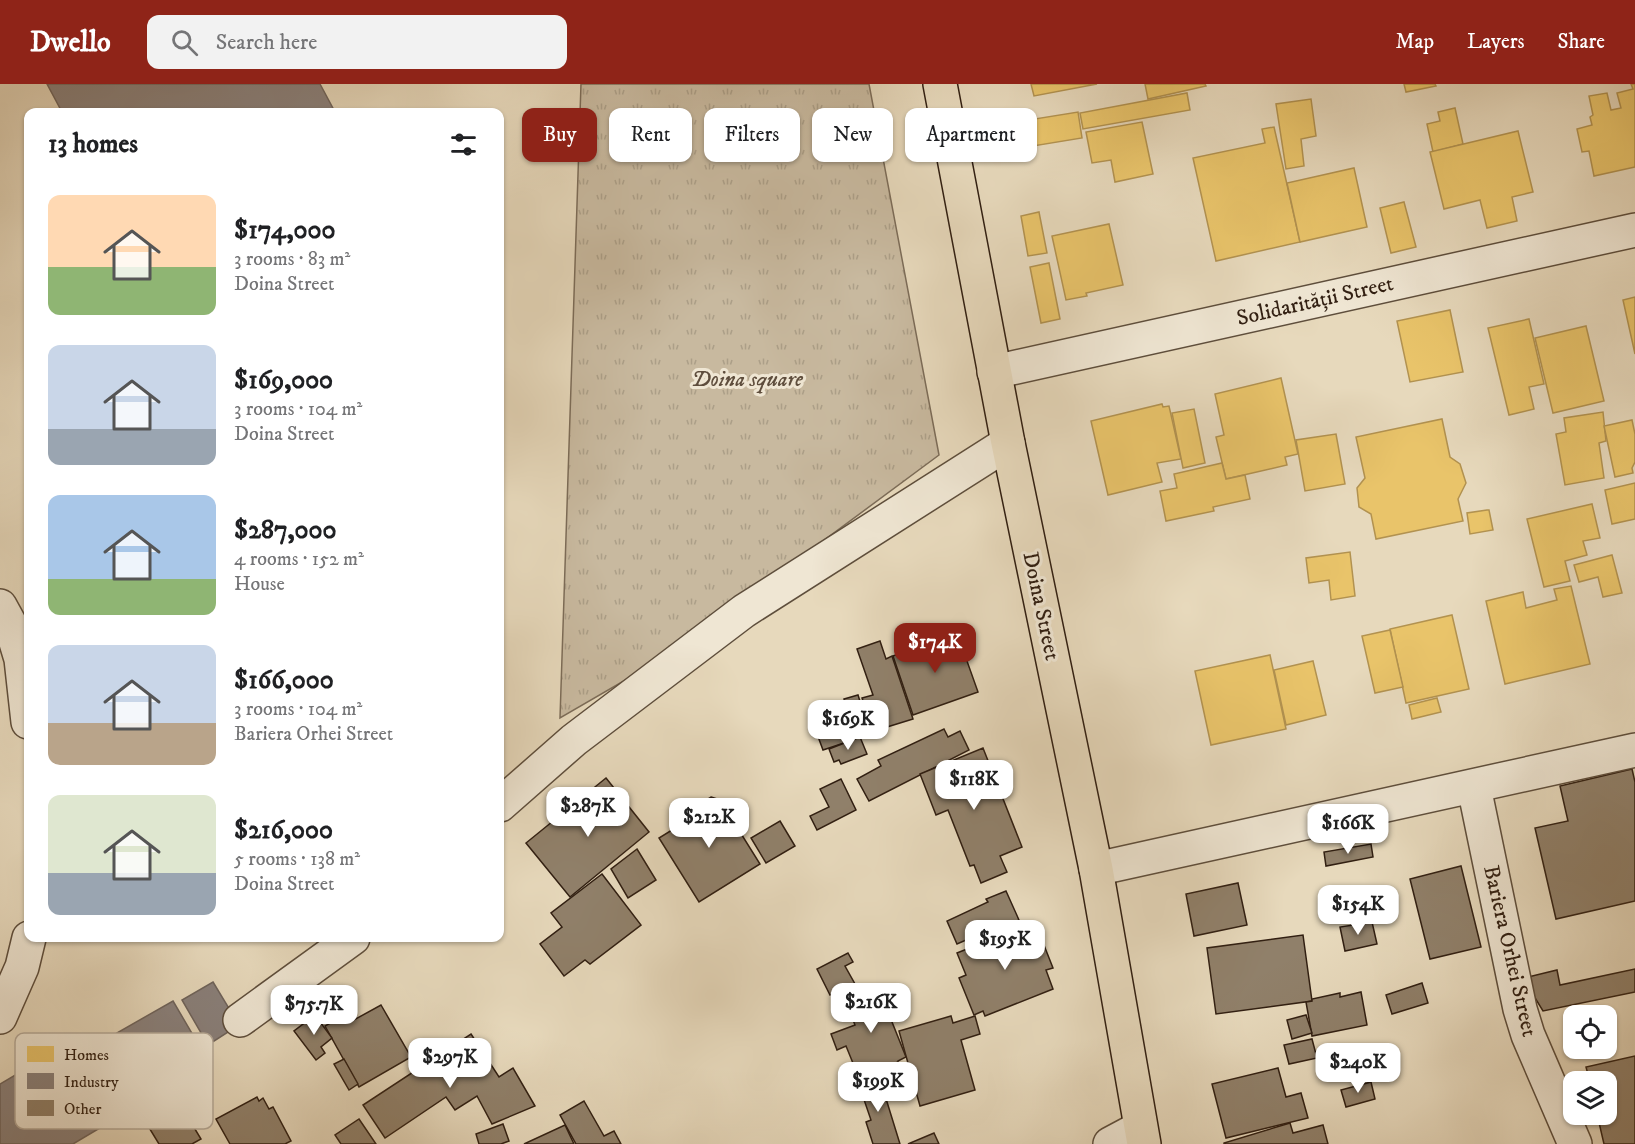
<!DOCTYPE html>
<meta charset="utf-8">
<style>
:root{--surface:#fff;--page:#f2f2f2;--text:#202124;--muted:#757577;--accent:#8f2418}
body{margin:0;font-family:"IM FELL DW Pica",serif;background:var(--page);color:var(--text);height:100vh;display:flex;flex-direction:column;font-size:22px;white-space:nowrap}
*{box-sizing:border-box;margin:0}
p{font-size:20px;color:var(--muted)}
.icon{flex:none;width:33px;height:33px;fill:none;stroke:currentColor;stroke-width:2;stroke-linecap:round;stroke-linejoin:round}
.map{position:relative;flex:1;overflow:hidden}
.panel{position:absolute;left:24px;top:24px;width:480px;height:834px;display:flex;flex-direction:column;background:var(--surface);border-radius:12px;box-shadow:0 2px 4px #0004}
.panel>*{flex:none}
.top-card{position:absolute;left:522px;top:24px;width:570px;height:54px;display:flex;gap:12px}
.fabs{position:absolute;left:1563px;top:921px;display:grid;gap:12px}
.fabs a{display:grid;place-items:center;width:54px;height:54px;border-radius:12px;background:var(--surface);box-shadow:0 2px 4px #0004;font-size:30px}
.price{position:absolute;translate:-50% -51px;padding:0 14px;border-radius:12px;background:#fff;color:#222;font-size:20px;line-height:39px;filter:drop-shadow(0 2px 3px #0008)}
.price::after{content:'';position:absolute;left:50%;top:36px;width:18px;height:14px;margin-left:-9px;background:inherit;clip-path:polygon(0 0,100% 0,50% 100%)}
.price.active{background:var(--accent);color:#fff}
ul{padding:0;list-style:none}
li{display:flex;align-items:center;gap:18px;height:150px;padding:0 24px}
li span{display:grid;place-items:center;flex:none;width:168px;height:120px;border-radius:12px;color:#555}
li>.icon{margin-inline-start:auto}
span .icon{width:72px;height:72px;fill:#fffc;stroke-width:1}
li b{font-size:26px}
h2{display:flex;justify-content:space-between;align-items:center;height:72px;padding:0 24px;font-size:26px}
.chip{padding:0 21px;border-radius:12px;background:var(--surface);box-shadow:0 2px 4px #0004;font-size:21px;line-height:54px}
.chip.active{background:var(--accent);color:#fff}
header{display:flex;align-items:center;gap:36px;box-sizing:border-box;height:84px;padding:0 30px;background:var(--accent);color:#fff}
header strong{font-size:28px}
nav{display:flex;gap:33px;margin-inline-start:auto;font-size:21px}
.search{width:420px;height:54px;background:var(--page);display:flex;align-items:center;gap:15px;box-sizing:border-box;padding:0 21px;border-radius:12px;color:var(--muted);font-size:22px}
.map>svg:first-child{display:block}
.park{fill:url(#park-tufts);stroke:#7c6c58;stroke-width:1.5}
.homes{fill:#e9c46a;stroke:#b29250;stroke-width:1.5}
.industry{fill:#8a817c;stroke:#6f645c;stroke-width:1.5}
.building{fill:#90806a;stroke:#311f12;stroke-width:1.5}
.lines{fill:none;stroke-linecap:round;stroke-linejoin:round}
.minor-casing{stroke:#5e4e3c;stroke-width:36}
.major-casing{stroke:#311f12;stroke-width:36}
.minor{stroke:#efe6d3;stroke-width:33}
.major{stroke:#e7d9bc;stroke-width:33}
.labels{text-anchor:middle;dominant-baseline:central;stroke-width:6;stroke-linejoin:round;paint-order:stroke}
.street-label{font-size:22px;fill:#311f12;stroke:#efe6d3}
.park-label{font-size:22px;font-style:italic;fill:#5e4d3c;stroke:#efe6d3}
.key{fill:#efe6d3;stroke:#b6aa99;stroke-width:1.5}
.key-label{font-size:16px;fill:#311f12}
</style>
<header>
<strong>Dwello</strong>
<div class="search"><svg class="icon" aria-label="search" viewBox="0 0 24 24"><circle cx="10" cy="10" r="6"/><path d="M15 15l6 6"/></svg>Search here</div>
<nav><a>Map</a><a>Layers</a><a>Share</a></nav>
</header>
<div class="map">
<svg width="1635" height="1060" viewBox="0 0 1635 1060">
<defs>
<pattern id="park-tufts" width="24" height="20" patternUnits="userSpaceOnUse" patternTransform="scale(1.5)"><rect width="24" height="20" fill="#c8b99f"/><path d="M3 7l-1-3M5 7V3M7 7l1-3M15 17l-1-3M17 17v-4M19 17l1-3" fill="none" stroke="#ac9f88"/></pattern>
</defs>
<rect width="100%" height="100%" fill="#e7d9bc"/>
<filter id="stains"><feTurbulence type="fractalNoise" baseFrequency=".00333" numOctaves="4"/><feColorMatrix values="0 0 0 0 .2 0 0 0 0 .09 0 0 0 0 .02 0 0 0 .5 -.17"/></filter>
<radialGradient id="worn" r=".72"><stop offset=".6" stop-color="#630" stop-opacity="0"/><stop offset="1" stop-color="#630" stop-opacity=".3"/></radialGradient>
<polygon class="park" points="581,0 869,0 939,371 672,569 560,634"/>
<g class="homes">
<polygon points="1031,0 1097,0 1034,12"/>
<polygon points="1145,0 1205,0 1206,2 1148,15"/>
<polygon points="1404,0 1435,0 1436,2 1406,8"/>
<polygon points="1631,0 1635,0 1635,83 1594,92 1589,67 1582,68 1577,45 1592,41 1590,33 1593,31 1589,12 1607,9 1611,26 1621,24 1617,9 1633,5"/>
<polygon points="1187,9 1190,26 1083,45 1080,29"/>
<polygon points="1311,15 1316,52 1301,55 1304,82 1286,85 1276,20"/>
<polygon points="1455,24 1463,60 1433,68 1427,40 1440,37 1438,28"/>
<polygon points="1078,28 1082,54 1027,63 1022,37"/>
<polygon points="1142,38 1153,90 1115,98 1111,76 1092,79 1086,48"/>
<polygon points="1274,43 1300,158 1216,177 1193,74 1265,59 1262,45"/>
<polygon points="1518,47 1533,108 1512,113 1517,137 1487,144 1480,116 1444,125 1430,68"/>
<polygon points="1354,84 1367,143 1300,158 1287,99"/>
<polygon points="1404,118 1416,163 1391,169 1380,124"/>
<polygon points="1039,128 1047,169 1028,172 1021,132"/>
<polygon points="1109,140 1123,201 1086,209 1087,212 1066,216 1052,152"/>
<polygon points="1049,179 1060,235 1041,239 1030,183"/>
<polygon points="1635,213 1635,270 1623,216"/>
<polygon points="1450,226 1463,288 1410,298 1397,237"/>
<polygon points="1529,235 1544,300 1529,303 1534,325 1509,331 1488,244"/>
<polygon points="1586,242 1604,317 1553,329 1535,254"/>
<polygon points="1281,294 1298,370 1285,373 1287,381 1226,395 1216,353 1224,351 1215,310"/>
<polygon points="1162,320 1163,323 1169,322 1181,375 1157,379 1162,398 1108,411 1091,337"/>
<polygon points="1194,325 1205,379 1183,384 1172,329"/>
<polygon points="1603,328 1606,357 1599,359 1604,394 1565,401 1556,350 1566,348 1564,334"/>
<polygon points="1442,335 1450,373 1460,380 1466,399 1458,415 1463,437 1376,455 1371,430 1359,423 1357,404 1365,394 1356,353"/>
<polygon points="1632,336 1635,350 1635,378 1632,384 1633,389 1615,393 1604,342"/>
<polygon points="1336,350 1345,400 1305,407 1296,356"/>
<polygon points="1222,379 1226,395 1245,391 1250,415 1213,423 1214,427 1166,437 1160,407 1177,404 1174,390"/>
<polygon points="1635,399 1635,435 1612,440 1605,406"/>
<polygon points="1592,420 1600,454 1583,457 1587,471 1565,477 1570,497 1544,503 1527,435"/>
<polygon points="1487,426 1489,426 1493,446 1470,450 1467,429"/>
<polygon points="1350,468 1355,512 1331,516 1329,496 1309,499 1306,474"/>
<polygon points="1612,471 1622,509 1603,513 1598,493 1579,498 1574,481"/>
<polygon points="1571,502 1590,580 1505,600 1486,517 1523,508 1526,524 1557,516 1554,505"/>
<polygon points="1452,531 1469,605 1406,619 1390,545"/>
<polygon points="1390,546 1403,603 1375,609 1362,552"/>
<polygon points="1270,571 1286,645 1211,661 1195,587"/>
<polygon points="1313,577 1326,631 1286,641 1274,586"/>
<polygon points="1437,614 1441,628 1412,635 1409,621"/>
</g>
<g class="industry">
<polygon points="47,0 320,0 335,28 62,28"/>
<polygon points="213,898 239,941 208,961 182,916"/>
<polygon points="173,917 207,975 107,1032 73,974"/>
<polygon points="59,965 105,1041 73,1060 0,1060 0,1000"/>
</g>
<g class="building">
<polygon points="957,549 978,608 913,631 893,572"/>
<polygon points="880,557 886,575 892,572 913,635 874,647 862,614 873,611 857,565"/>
<polygon points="858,611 870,649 856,653 844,615"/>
<polygon points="834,631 844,659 823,666 813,639"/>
<polygon points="944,645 948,653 960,647 969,666 869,717 857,695 881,682 878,676"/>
<polygon points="860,653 867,670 841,680 839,676 834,678 829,665"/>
<polygon points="983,664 1022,763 1000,772 1007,788 981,799 974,781 970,782 948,726 936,731 920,690"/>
<polygon points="1632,685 1635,698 1635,817 1556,835 1535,744 1568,737 1560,702"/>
<polygon points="606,694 649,748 570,813 526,759"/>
<polygon points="841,695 856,726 817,746 810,732 829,723 820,705"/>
<polygon points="711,713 720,716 760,780 699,818 659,754 685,738 681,732"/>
<polygon points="780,737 795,762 766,779 751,754"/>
<polygon points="1371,760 1373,773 1326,782 1324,768"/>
<polygon points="637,765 656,796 628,814 611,785"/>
<polygon points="1461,782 1481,863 1430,875 1410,795"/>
<polygon points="602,790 641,841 590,880 585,876 564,892 540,860 562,843 551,829"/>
<polygon points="1238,799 1247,841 1194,852 1186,810"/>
<polygon points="1006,807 1019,836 999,845 998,842 957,860 947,837 988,818 986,815"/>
<polygon points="1372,838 1377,860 1345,867 1340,843"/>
<polygon points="1030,840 1034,848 1038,846 1053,884 1046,886 1053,905 985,932 983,927 974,931 959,894 966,891 957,869"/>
<polygon points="1303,851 1312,917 1216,930 1207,864"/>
<polygon points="848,869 853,878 845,882 855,900 846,905 850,913 839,919 834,909 830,911 817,885"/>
<polygon points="1635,885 1635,908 1543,927 1532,909 1528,893 1557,886 1560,901"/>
<polygon points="1422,899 1428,919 1392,930 1386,911"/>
<polygon points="883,904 890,922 886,923 906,973 898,977 898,978 876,987 874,983 857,989 846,962 837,966 831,950 855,941 846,918"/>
<polygon points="1361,908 1367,941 1312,952 1306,918 1312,917 1312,915 1340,909 1340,913"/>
<polygon points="381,921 411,973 359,1003 325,942 348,929 352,937"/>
<polygon points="315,931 332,954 321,963 325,969 316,976 294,947"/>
<polygon points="1306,931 1312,949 1292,955 1287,936"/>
<polygon points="951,932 953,939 975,932 980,950 961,956 975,1006 920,1022 899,947"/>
<polygon points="471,950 499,993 513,984 535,1022 492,1040 477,1012 455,1026 446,1013 385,1054 363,1021"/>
<polygon points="1312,955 1317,974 1289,980 1284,961"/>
<polygon points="1635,972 1635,1060 1604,1060 1597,1030 1606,1030 1606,998 1590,998 1586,983"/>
<polygon points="344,975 358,1000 349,1006 334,980"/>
<polygon points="1278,984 1286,1013 1301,1009 1308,1034 1226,1054 1212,1000"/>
<polygon points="879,992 900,1060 873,1060 866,1038 871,1036 858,998"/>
<polygon points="1371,998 1375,1015 1346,1023 1341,1006"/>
<polygon points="257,1013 259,1017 263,1014 269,1025 273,1023 291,1057 285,1060 230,1060 216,1035"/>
<polygon points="584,1017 604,1052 614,1047 621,1060 576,1060 560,1031"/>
<polygon points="181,1022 201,1055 192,1060 159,1060 148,1042"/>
<polygon points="359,1035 376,1060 341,1060 335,1051"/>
<polygon points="1290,1039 1293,1049 1323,1041 1328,1060 1224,1060 1224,1059"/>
<polygon points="503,1040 509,1057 501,1060 479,1060 476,1050"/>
<polygon points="565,1041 574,1060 524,1060"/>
<polygon points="934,1049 939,1060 908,1060"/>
</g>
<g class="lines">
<g class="minor-casing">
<g id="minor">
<polyline points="994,288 1635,146"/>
<polyline points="0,522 11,542 21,575 28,638"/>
<polyline points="1474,703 1520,925 1528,951 1575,1060"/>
<polyline points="500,721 574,656 744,527 1008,359"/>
<polyline points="1096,785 1635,666"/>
<polyline points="0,933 22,883 29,854"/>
<polyline points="240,936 353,854"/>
<polyline points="1110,1060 1140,1044"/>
</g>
</g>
<g class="major-casing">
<polyline id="major" points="940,0 1008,359 1096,785 1144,1060"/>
</g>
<use href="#minor" class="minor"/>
<use href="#major" class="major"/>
</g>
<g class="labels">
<g class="street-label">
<text transform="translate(1315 217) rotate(-13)">Solidarității Street</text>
<text transform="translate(1041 522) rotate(78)">Doina Street</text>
<text transform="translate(1510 867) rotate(77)">Bariera Orhei Street</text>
</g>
<g class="park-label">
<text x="747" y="295">Doina square</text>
</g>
</g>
<rect x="15" y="949" width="198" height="96" rx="9" class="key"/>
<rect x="27" y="962" width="27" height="16" fill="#e9c46a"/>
<rect x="27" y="989" width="27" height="16" fill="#8a817c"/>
<rect x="27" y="1016" width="27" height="16" fill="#90806a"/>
<g class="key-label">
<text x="64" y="976">Homes</text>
<text x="64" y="1003">Industry</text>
<text x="64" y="1030">Other</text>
</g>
<rect width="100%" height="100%" filter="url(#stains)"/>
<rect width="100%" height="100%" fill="url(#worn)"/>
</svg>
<div class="fabs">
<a><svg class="icon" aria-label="locate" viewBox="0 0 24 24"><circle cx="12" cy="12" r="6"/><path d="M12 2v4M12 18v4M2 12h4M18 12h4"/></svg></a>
<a><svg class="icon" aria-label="layers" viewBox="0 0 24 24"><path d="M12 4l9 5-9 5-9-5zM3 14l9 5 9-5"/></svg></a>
</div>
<b class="price active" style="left:935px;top:590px">$174K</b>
<b class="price" style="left:848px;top:667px">$169K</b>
<b class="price" style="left:974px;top:727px">$118K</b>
<b class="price" style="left:588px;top:754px">$287K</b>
<b class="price" style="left:709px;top:765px">$212K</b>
<b class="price" style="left:1348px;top:771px">$166K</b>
<b class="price" style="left:1358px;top:852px">$154K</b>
<b class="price" style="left:1005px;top:887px">$195K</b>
<b class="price" style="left:871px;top:950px">$216K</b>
<b class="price" style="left:314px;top:952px">$75.7K</b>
<b class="price" style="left:450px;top:1005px">$297K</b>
<b class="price" style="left:1358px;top:1010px">$240K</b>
<b class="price" style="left:878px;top:1029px">$199K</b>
<div class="top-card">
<a class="chip active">Buy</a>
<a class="chip">Rent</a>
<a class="chip">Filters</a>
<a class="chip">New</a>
<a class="chip">Apartment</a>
</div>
<section class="panel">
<h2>13 homes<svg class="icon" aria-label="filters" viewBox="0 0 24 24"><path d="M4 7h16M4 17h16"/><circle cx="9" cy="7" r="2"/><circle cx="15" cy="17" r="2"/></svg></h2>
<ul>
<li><span style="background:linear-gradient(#ffd9b3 60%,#8fb573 0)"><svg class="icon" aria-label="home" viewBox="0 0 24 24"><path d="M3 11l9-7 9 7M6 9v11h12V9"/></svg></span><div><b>$174,000</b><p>3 rooms · 83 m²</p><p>Doina Street</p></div></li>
<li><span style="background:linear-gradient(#c9d6e8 70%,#9aa5b1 0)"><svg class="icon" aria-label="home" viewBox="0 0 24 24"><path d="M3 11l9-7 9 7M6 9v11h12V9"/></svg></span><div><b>$169,000</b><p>3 rooms · 104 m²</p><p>Doina Street</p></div></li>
<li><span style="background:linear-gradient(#a9c7e8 70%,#8fb573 0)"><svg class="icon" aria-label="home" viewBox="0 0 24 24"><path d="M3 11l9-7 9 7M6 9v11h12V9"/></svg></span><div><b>$287,000</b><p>4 rooms · 152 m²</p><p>House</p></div></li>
<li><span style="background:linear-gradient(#c9d6e8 65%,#b9a48a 0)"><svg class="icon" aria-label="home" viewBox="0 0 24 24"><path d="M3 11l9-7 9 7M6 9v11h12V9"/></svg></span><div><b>$166,000</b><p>3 rooms · 104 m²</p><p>Bariera Orhei Street</p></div></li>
<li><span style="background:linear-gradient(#dfe7d0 65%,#9aa5b1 0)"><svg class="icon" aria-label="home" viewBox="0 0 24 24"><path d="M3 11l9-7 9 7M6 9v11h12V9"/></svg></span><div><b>$216,000</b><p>5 rooms · 138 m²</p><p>Doina Street</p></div></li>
</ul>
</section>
</div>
